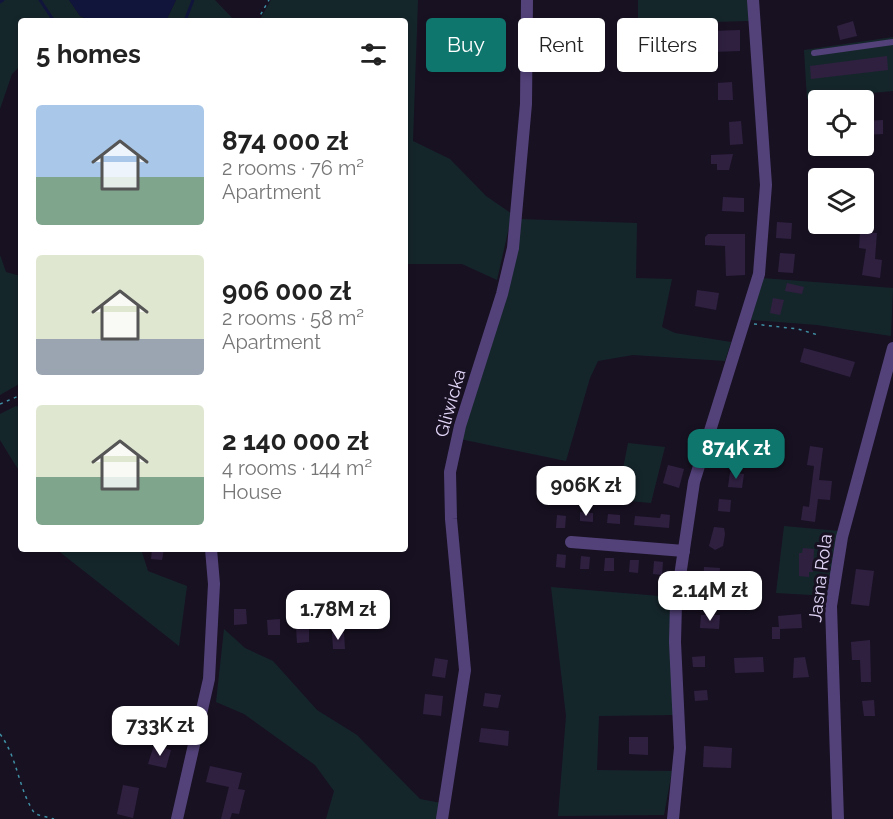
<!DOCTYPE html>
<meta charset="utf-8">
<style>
:root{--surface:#fff;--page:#f6f6f6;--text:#222;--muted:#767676;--accent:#0f766e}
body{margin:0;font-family:Raleway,sans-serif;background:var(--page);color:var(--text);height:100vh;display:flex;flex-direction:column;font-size:22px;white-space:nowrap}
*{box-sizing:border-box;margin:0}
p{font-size:20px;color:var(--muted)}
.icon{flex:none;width:33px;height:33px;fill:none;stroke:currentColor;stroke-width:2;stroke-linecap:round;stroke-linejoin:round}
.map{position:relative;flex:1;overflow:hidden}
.sheet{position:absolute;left:18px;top:18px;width:390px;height:534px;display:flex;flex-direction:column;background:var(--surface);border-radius:6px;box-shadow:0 3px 9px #0003}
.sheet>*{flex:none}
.hud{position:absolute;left:426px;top:18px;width:376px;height:54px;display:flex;gap:12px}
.buttons{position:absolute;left:808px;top:90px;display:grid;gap:12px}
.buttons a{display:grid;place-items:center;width:66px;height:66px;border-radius:6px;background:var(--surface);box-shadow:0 3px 9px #0003;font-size:30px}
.price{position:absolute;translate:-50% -51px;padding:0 14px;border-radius:12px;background:#fff;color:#222;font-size:20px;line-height:39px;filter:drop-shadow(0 2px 3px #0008)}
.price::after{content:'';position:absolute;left:50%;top:36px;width:18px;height:14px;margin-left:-9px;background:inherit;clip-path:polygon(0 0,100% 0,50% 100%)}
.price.active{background:var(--accent);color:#fff}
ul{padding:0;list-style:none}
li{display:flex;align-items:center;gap:18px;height:150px;padding:0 18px}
li span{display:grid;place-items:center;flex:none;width:168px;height:120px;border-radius:6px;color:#555}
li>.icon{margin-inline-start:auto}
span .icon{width:72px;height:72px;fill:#fffc;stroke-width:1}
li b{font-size:26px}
h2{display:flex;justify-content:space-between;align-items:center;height:72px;padding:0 18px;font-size:26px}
.chip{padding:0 21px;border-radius:6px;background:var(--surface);box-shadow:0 3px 9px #0003;font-size:21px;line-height:54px}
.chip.active{background:var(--accent);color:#fff}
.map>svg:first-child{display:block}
.green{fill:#15262b}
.water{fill:#11153b}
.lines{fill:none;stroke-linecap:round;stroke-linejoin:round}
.stream{stroke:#11153b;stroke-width:3}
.building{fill:#2f2040}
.path{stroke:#3f90a5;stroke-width:1.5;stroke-dasharray:3 4.5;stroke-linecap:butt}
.service{stroke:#53427a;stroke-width:6}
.minor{stroke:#53427a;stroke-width:12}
.labels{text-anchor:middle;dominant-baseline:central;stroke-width:6;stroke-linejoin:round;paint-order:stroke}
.street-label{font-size:18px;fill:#e4d7f9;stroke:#181122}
</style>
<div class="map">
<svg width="893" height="819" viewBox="0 0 893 819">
<rect width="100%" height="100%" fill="#181122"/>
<g class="green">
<polygon points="0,0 69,0 80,16 91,21 21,21 21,65 12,74 0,109"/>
<polygon points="176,0 215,0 235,21 166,21"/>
<polygon points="271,0 418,0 413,141 450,159 486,196 512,214 497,280 462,264 405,264 405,21 259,21"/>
<polygon points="638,0 749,0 750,21 638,24"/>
<polygon points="893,37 893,91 807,99 804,50"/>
<polygon points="519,219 637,223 636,278 672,279 662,327 675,333 731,342 725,361 633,355 598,361 590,378 566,461 460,439"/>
<polygon points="0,255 6,272 21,276 21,383 0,395"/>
<polygon points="762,278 893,288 891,336 817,325 751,320"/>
<polygon points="16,406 21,407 21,474 0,440 0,414"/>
<polygon points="628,443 665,447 651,503 617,500"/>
<polygon points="784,526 839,531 829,596 776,593"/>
<polygon points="56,549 141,549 148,571 187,586 179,646"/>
<polygon points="551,587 672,597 675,715 599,716 597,770 672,771 664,815 558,816 566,716"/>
<polygon points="224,629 245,648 273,661 317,710 357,735 420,799 441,803 438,819 326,819 334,791 315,765 244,714 216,702"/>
</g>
<polygon class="water" points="69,0 176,0 166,21 91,21 80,16"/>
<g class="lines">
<g class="stream">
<polyline points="40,0 54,21"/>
<polyline points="0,2 3,0"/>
<polyline points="185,21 193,0"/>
</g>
</g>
<g class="building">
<polygon points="853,21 857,36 840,40 837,26"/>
<polygon points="740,30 740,51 713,52 713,44 700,45 699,36 712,36 712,31"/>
<polygon points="887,56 888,70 811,79 810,66"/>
<polygon points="732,82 733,100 718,100 718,83"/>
<polygon points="883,120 883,134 864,135 864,121"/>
<polygon points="741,121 743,144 730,145 729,122"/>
<polygon points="733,154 729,170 717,170 717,164 711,164 711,155"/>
<polygon points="723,197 744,198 744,212 722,211"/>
<polygon points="777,222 792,223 791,239 776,238"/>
<polygon points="860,232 877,233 875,259 882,260 880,278 862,275 866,249 859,248"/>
<polygon points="708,234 745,234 745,275 726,276 725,246 705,245 705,237"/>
<polygon points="780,253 795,254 793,273 778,272"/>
<polygon points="787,283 804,287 802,294 785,291"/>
<polygon points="697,290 719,293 716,310 695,306"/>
<polygon points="773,298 784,300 780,315 770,313"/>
<polygon points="804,348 855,362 850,377 800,362"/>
<polygon points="726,435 735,436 735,441 738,442 736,457 725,456"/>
<polygon points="810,446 823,448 819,480 832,481 830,500 818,499 815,522 801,520 803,506 809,507 814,466 807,465"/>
<polygon points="668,465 684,469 679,488 663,483"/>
<polygon points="730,472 744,474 742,488 728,487"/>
<polygon points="719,499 731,500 730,512 718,511"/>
<polygon points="580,512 593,513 593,522 580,521"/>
<polygon points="608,514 620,515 620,524 607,523"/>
<polygon points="661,514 670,515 669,528 634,525 635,516 660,518"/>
<polygon points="557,515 566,516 565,528 556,528"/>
<polygon points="714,527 724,528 725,534 723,546 715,550 709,546"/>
<polygon points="803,548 814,549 813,572 809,572 809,577 799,576 799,553 802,553"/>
<polygon points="152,549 164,549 162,560 151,559"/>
<polygon points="557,554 566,555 565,568 556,567"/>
<polygon points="581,556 590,557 589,569 580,569"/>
<polygon points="605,558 614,558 614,571 604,571"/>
<polygon points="630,560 639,560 638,573 629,572"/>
<polygon points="654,561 663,562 662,575 653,574"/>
<polygon points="704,567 720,568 719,585 703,584"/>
<polygon points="856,569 874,571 869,606 851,604"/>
<polygon points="324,597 336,597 337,612 324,613"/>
<polygon points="234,609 246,609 247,624 234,625"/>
<polygon points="801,614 802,628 780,629 780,639 772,639 772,627 779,627 778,616"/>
<polygon points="701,615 720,615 719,629 700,628"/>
<polygon points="280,619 280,635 268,635 267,620"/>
<polygon points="296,627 309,627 309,642 297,643"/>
<polygon points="332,633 344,633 345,649 333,649"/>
<polygon points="870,640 871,682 861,682 860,660 852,660 851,642"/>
<polygon points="705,656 705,667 693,667 692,657"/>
<polygon points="763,657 764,672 735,673 734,658"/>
<polygon points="805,657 809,677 793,678 794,658"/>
<polygon points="435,658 448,660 445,678 432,676"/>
<polygon points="707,690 708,700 695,701 694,691"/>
<polygon points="485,693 501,695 498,708 483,706"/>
<polygon points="425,694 443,696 441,716 423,714"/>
<polygon points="874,700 875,716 864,716 862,701"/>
<polygon points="481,728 509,731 508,746 479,742"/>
<polygon points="629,737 648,737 648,755 629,754"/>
<polygon points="154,745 171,750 166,768 148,764"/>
<polygon points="704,746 732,748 731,768 703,767"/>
<polygon points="210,766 242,773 238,789 245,790 239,814 232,813 230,819 221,819 229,787 206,782"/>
<polygon points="123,785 139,788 133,818 117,814"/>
</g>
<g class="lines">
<g class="path">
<polyline points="257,21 269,0"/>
<polyline points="754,324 798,329 818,335"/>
<polyline points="0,404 21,395"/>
<path d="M0,734c18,24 18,55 35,80l19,5"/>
</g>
<polyline class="service" points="814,53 893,42"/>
<g class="minor">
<polyline points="571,542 684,551"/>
<polyline points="177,819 209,679 214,584 211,549"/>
<polyline points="442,819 465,670 451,519 450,472 460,426 502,294 513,248 526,104 527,0"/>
<polyline points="673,819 680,748 675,642 676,603 694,482 759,274 766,185 753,0"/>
<polyline points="838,819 831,606 842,537 893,348"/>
</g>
</g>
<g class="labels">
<g class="street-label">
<text transform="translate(450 403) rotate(-74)">Gliwicka</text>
<text transform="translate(820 578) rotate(-83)">Jasna Rola</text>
</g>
</g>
</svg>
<div class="buttons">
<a><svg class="icon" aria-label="locate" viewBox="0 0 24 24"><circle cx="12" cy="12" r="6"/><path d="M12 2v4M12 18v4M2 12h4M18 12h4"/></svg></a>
<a><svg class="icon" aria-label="layers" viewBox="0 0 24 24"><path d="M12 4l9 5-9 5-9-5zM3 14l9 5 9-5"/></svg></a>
</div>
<b class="price active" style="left:736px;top:480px">874K zł</b>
<b class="price" style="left:586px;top:517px">906K zł</b>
<b class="price" style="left:710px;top:622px">2.14M zł</b>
<b class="price" style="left:338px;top:641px">1.78M zł</b>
<b class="price" style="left:160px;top:757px">733K zł</b>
<div class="hud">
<a class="chip active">Buy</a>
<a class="chip">Rent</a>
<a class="chip">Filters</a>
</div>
<section class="sheet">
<h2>5 homes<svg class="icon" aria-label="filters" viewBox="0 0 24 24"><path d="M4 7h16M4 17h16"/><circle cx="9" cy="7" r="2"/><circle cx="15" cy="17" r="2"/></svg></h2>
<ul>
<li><span style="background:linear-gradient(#a9c7e8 60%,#7fa58c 0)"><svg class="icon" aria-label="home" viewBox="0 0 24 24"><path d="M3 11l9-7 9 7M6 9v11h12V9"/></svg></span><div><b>874 000 zł</b><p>2 rooms · 76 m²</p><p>Apartment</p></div></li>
<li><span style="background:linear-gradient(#dfe7d0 70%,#9aa5b1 0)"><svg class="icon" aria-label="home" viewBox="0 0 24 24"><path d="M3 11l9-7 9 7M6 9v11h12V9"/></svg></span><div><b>906 000 zł</b><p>2 rooms · 58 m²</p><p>Apartment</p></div></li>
<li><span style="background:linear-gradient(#dfe7d0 60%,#7fa58c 0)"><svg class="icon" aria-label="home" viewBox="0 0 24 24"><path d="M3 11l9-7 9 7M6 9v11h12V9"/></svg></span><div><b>2 140 000 zł</b><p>4 rooms · 144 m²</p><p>House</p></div></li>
</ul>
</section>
</div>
